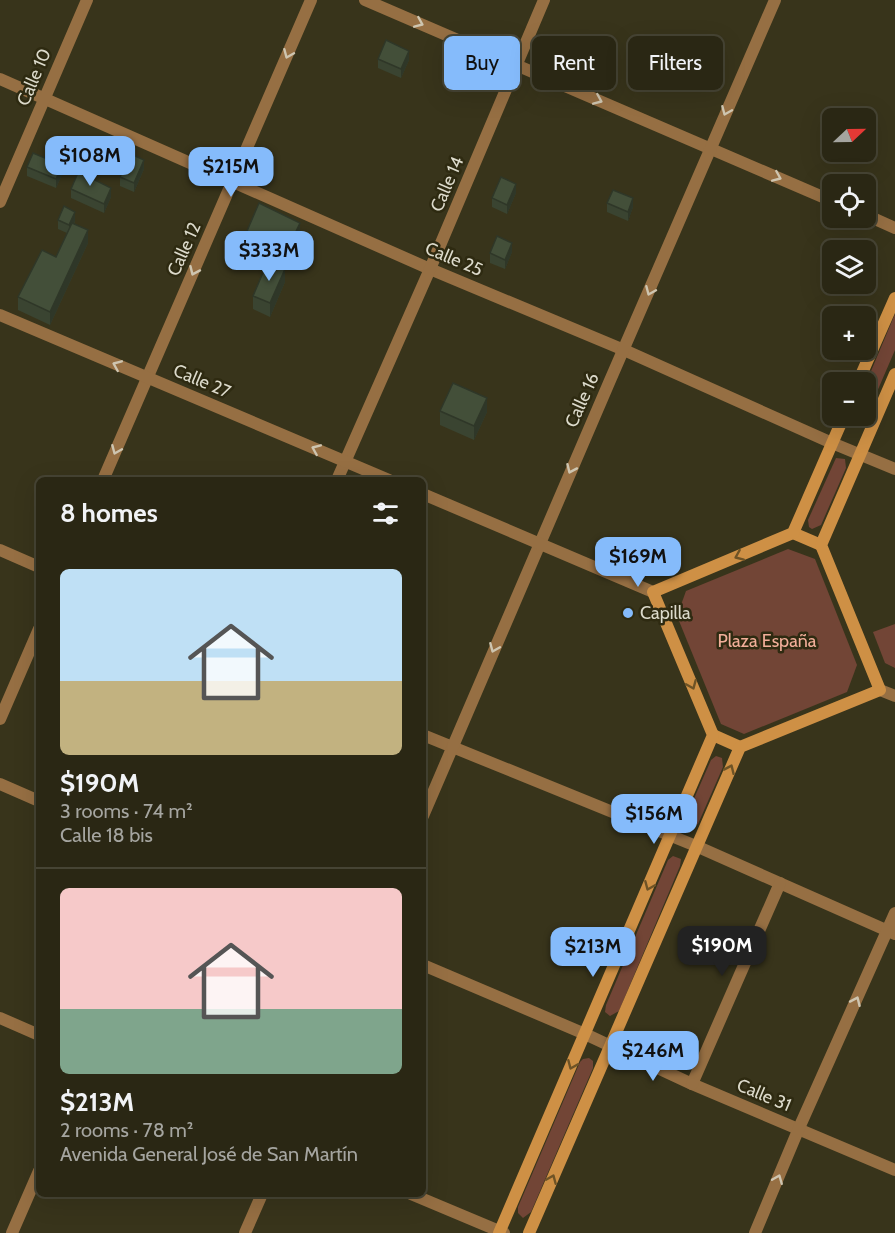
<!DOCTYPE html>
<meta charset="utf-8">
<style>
:root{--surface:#2a2714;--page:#322f1d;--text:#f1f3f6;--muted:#a5a5a0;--line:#464434;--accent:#85bbfb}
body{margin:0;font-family:Cabin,sans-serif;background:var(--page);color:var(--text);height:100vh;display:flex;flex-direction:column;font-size:22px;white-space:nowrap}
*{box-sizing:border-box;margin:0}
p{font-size:20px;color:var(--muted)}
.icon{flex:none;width:33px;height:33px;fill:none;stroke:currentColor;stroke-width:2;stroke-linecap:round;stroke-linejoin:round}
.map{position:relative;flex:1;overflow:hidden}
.side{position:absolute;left:36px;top:477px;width:390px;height:720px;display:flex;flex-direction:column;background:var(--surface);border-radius:9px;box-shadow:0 6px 24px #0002,0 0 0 2px var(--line)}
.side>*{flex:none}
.banner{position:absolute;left:444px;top:36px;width:360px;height:54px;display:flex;gap:12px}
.needle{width:39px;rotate:68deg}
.fabs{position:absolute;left:822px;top:108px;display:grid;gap:12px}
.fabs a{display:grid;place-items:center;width:54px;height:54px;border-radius:9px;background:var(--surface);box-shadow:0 6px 24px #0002,0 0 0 2px var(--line);font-size:30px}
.price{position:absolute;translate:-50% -51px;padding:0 14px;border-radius:12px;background:var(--accent);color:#111;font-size:20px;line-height:39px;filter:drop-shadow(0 2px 3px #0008)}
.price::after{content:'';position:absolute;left:50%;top:36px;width:18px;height:14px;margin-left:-9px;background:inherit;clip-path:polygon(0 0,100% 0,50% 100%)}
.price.current{background:#222;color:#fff}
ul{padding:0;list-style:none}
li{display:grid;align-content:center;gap:12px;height:318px;padding:0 24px}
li+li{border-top:2px solid var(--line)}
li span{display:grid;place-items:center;height:186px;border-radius:9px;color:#555}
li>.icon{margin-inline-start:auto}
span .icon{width:108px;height:108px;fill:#fffc;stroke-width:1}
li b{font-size:26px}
h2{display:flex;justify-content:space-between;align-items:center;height:72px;padding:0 24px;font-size:26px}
.tag{padding:0 21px;border-radius:9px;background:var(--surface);box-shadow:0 6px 24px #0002,0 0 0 2px var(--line);font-size:21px;line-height:54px}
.tag.current{background:var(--accent);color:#111}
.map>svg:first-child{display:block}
.green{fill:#724536}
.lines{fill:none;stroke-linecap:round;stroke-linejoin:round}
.minor{stroke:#966f43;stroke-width:12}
.tertiary{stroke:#966f43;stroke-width:12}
.secondary{stroke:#ce9045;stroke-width:12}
.wall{fill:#3a4431}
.shaded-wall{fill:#2f3728}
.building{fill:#434f39;stroke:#2f3728;stroke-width:1.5}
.oneway{stroke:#cec5b0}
.oneway2{stroke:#6e5326}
.poi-dot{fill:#85bbfb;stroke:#2e2a11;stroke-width:2}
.labels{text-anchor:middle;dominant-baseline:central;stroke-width:5;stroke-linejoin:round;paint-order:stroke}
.street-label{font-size:18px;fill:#dcdacb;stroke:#2e2a11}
.poi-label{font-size:18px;fill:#dcdacb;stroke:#2e2a11;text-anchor:start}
.park-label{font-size:18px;fill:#f2ae99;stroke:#2e2a11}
</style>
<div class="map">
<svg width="895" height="1233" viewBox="0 0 895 1233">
<rect width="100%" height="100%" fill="#38341b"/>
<g class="green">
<polygon points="895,314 895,350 867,415 859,421 854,416 866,416 866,383"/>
<polygon points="836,458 845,459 846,468 821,525 812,529 809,527 808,520"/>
<polygon points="788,549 815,559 857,665 847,692 744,734 721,724 677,616 686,591"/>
<polygon points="895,624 895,668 885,663 873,632"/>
<polygon points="716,756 722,758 723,767 698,824 690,828 687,826 685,819 711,760"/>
<polygon points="673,856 681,859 680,866 619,1011 610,1016 605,1012 606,1005 668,860"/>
<polygon points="589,1058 593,1061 593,1068 531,1212 523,1218 518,1213 518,1207 580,1062 583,1059"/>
</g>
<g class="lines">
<g class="minor">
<polyline points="365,0 832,201"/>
<polyline points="0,79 430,269 624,350 832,443 895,469"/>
<polyline points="866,215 895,228"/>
<polyline points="103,480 311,0"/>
<polyline points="337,480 430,269 544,0"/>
<polyline points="0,550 39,567"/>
<polyline points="0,719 39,629"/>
<polyline points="423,735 696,846 895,934"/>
<polyline points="0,784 39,801"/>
<path d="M423,816c116,-273 234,-544 352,-816"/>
<polyline points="423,965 585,1034 692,1084 895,1170"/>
<polyline points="0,1018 39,1035"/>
<polyline points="692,1084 780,883"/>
<polyline points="411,1194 504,1233"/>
<polyline points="12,1233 39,1171"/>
<polyline points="245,1233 262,1194"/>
<polyline points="755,1233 799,1128 895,913"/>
</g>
<g class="tertiary">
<polyline points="0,202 87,0"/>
<polyline points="0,315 389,480"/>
<polyline points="423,494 653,592"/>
<polyline points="880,690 895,696"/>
</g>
<g class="secondary">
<polyline points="858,382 895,298"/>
<polyline points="793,533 821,545"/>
<polyline points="713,735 740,747"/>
<polyline points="499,1233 713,735 653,592 793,533 844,416"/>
<polyline points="529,1233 740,747 880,690 821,545 895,374"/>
</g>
</g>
<g class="wall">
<polygon points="378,59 409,60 401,78 378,68"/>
<polygon points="27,167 62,175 56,188 27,176"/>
<polygon points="144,169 134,192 120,186 120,177"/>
<polygon points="92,179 111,197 104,213 71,198 71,189"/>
<polygon points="516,193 507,214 492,207 492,198"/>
<polygon points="607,203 633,207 628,221 607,212"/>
<polygon points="58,220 75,221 74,224 88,243 50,325 18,310 18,297 56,257 67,233 58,229"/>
<polygon points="247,231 300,236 287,264 247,245"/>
<polygon points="512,252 505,269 490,263 490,253"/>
<polygon points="285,282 270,317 253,309 253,296"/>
<polygon points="440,411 487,412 474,440 440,425"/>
</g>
<g class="shaded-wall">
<polygon points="409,51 409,60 401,78 401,69"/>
<polygon points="144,160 144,169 134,192 134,183"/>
<polygon points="62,165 62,175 56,188 56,179"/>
<polygon points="516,184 516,193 507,214 507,205"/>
<polygon points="111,188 111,197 104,213 104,204"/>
<polygon points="633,198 633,207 628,221 628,212"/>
<polygon points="75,212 75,221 69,234 69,225"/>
<polygon points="300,223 300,236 287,264 287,250"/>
<polygon points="88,230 88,243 50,325 50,312"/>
<polygon points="512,243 512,252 505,269 505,260"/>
<polygon points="285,269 285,282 270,317 270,303"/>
<polygon points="487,398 487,412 474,440 474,426"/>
</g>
<g class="building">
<polygon points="386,40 409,51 401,69 378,59"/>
<polygon points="33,153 62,165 56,179 27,167"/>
<polygon points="131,154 144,160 134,183 120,177"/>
<polygon points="80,168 92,175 91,178 111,188 104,204 71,189"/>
<polygon points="501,177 516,184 507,205 492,198"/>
<polygon points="613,190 633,198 628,212 607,203"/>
<polygon points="259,203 300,223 287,250 247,231"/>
<polygon points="64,206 75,212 69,225 58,220"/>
<polygon points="72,223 88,230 50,312 18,297 42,250 56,257"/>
<polygon points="497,236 512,243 505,260 490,253"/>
<polygon points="268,261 285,269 270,303 253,296"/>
<polygon points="453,383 487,398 474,426 440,411"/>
</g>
<defs><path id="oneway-chevron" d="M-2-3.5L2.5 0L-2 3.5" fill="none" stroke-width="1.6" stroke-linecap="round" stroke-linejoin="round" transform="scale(1.5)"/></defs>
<g class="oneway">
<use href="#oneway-chevron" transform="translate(419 23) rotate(23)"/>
<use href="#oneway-chevron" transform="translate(288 54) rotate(113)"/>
<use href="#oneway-chevron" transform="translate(598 100) rotate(23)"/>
<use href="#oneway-chevron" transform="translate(726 111) rotate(113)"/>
<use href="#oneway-chevron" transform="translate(777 177) rotate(23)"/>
<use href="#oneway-chevron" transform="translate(194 271) rotate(114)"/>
<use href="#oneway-chevron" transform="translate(650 291) rotate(113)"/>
<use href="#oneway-chevron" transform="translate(117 365) rotate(-157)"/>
<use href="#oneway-chevron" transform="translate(316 449) rotate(-157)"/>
<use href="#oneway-chevron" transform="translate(116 450) rotate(113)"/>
<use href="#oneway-chevron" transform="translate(571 469) rotate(114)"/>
<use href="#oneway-chevron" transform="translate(494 648) rotate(113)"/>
<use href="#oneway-chevron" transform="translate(856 1001) rotate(-66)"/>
<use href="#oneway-chevron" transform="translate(778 1179) rotate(-68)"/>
</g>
<g class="oneway2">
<use href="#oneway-chevron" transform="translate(739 556) rotate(157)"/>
<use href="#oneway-chevron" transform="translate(692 685) rotate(67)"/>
<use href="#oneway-chevron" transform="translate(730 769) rotate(-66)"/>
<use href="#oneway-chevron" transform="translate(649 886) rotate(113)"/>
<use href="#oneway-chevron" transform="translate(572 1065) rotate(113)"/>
<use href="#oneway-chevron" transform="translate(552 1179) rotate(-67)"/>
</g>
<circle class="poi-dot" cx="628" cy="613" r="6"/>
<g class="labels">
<g class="street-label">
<text transform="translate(34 77) rotate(-67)">Calle 10</text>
<text transform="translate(447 184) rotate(-67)">Calle 14</text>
<text transform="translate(184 249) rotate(-66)">Calle 12</text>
<text transform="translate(454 259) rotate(23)">Calle 25</text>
<text transform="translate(202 381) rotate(23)">Calle 27</text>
<text transform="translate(582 400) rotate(-66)">Calle 16</text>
<text transform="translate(764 1095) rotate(23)">Calle 31</text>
</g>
<g class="poi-label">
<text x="640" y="613">Capilla</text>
</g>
<g class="park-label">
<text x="767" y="641">Plaza España</text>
</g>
</g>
</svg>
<div class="fabs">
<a><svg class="needle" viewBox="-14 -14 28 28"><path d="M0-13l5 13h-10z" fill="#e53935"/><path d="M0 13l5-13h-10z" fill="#a5a5a0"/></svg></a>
<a><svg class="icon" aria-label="locate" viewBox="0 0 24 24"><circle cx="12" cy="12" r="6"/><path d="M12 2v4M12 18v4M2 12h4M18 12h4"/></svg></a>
<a><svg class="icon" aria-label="layers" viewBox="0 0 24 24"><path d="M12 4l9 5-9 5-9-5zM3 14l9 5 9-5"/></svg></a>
<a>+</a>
<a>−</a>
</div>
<b class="price" style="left:90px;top:187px">$108M</b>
<b class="price" style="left:231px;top:198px">$215M</b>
<b class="price" style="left:269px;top:282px">$333M</b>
<b class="price" style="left:638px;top:588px">$169M</b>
<b class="price" style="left:654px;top:845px">$156M</b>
<b class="price current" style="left:722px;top:977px">$190M</b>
<b class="price" style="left:593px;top:978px">$213M</b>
<b class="price" style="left:653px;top:1082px">$246M</b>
<div class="banner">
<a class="tag current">Buy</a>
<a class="tag">Rent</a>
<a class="tag">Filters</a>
</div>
<section class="side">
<h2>8 homes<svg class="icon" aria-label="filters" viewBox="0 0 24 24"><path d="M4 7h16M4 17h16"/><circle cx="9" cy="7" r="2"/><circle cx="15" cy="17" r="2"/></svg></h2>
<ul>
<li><span style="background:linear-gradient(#bfe0f5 60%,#c2b280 0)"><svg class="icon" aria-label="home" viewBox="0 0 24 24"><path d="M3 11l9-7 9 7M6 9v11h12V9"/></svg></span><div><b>$190M</b><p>3 rooms · 74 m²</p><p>Calle 18 bis</p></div></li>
<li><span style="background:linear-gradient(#f6c9c9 65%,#7fa58c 0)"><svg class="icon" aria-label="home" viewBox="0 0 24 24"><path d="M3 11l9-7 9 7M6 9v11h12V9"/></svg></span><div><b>$213M</b><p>2 rooms · 78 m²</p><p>Avenida General José de San Martín</p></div></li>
</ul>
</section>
</div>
